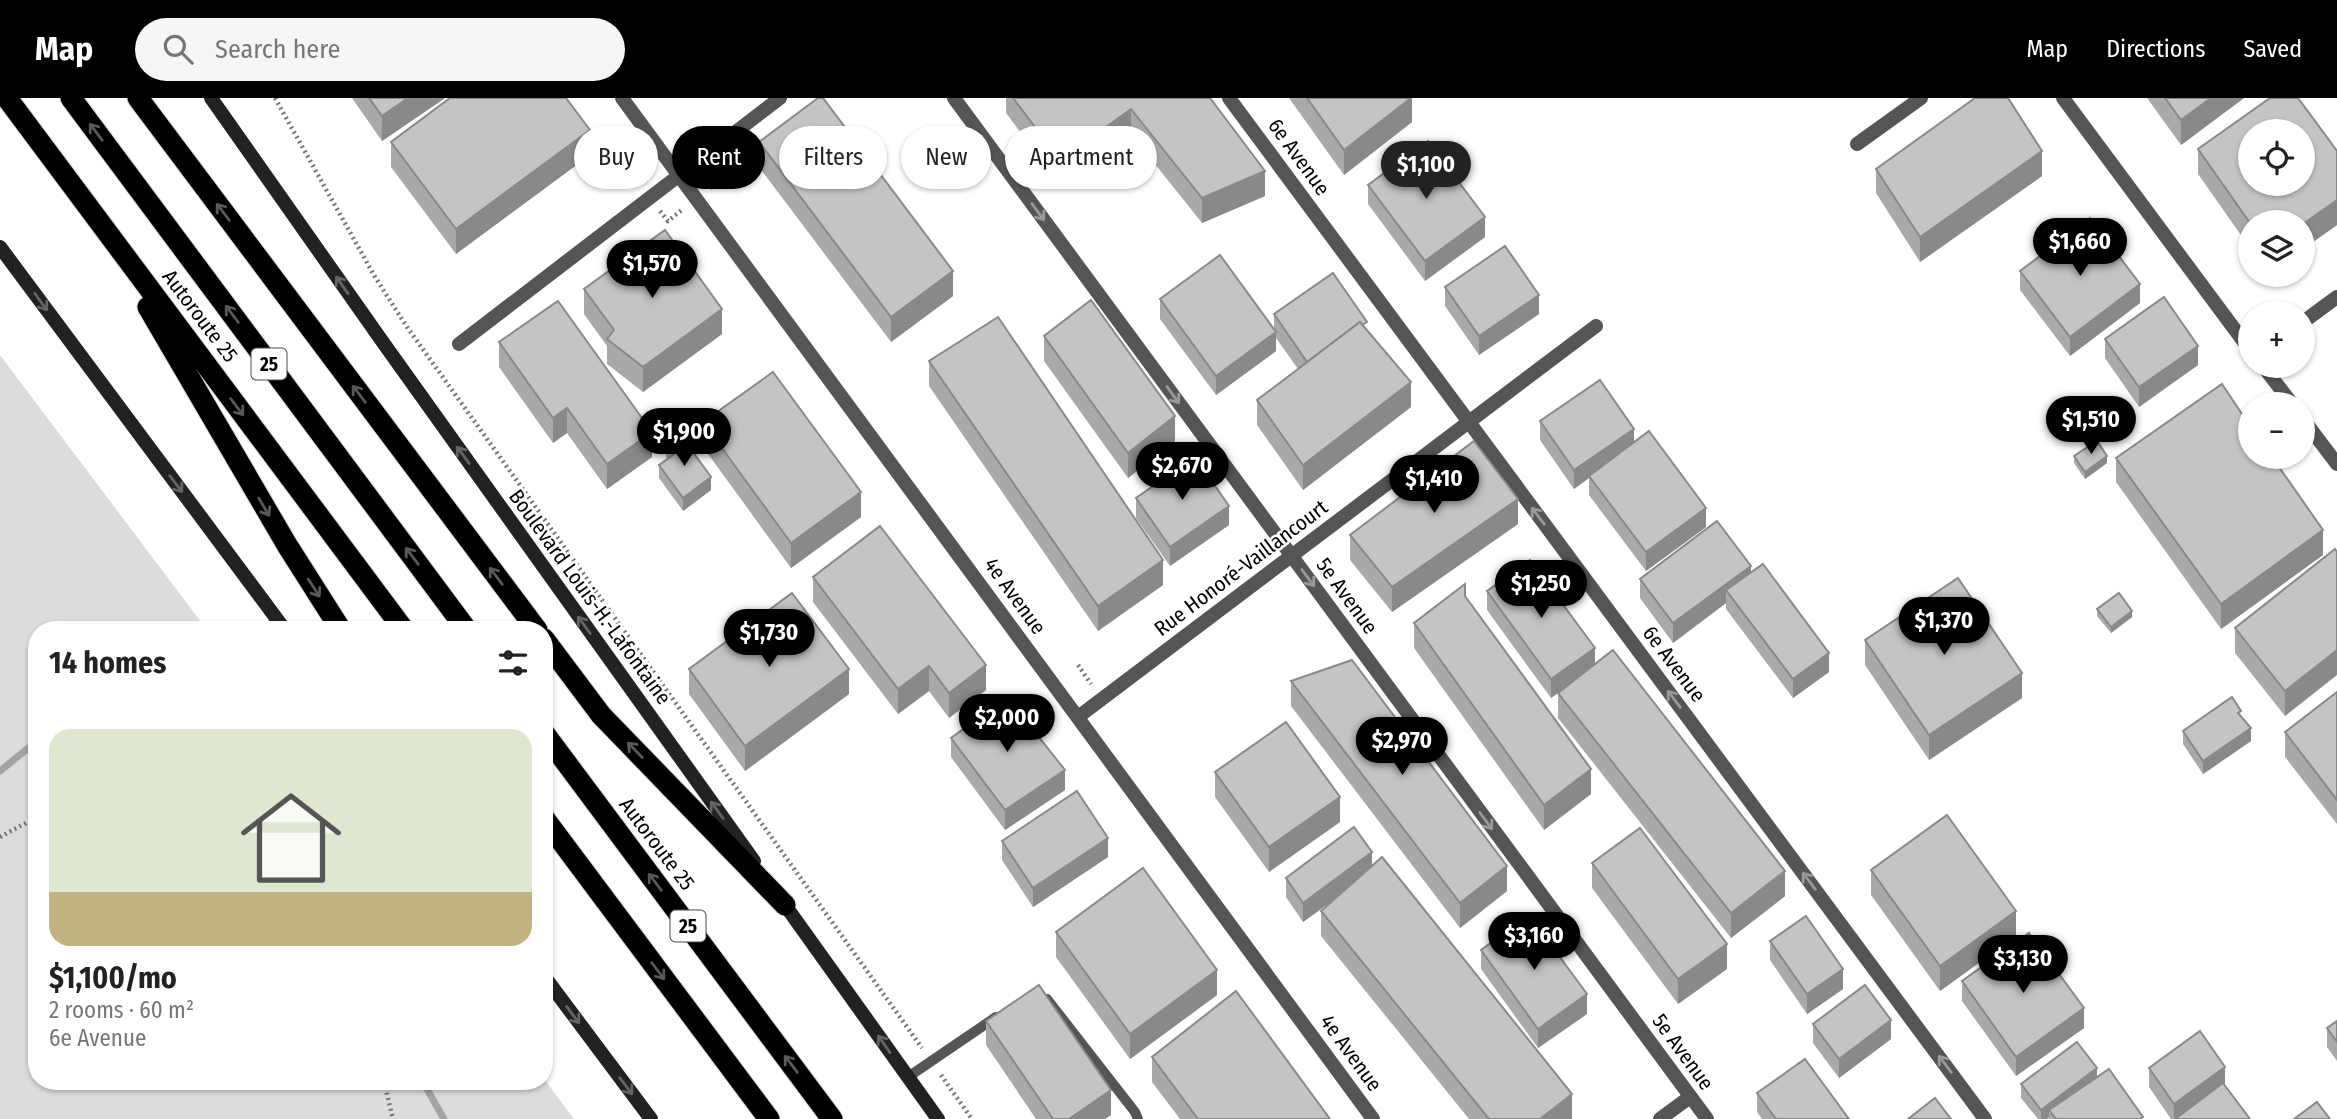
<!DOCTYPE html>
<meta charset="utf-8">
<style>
:root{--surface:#fff;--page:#f6f6f6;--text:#222;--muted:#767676;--line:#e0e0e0;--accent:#000}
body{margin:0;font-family:"Fira Sans Condensed",sans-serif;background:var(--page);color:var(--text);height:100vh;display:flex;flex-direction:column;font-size:26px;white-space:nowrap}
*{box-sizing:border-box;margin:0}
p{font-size:23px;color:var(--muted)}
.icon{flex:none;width:38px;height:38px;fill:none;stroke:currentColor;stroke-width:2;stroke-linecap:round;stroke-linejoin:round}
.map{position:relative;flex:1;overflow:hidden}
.drawer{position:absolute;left:28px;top:523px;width:525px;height:469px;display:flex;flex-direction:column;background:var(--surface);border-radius:28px;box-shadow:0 2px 5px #0004}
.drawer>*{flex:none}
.banner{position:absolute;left:574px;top:28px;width:665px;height:63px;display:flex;gap:14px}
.buttons{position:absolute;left:2238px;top:21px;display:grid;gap:14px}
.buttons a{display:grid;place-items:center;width:77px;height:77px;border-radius:50%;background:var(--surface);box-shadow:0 2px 5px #0004;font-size:35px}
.price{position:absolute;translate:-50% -60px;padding:0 16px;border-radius:24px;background:var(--accent);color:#fff;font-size:23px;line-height:46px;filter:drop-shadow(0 2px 4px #0008)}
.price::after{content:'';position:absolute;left:50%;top:42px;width:21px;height:16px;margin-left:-10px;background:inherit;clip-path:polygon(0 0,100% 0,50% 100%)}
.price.on{background:#222;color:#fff}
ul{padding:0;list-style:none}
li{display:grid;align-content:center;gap:14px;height:371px;padding:0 21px}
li+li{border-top:2px solid var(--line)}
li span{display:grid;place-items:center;height:217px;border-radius:21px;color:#555}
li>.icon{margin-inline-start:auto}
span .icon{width:126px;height:126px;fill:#fffc;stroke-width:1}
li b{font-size:30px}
h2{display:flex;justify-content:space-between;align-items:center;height:84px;padding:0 21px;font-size:30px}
.tag{padding:0 24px;border-radius:32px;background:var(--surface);box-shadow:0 2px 5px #0004;font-size:24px;line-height:63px}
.tag.on{background:var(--accent);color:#fff}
header{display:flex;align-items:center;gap:42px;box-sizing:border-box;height:98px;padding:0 35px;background:var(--accent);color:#fff}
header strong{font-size:33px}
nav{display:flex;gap:38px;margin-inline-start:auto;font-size:24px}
.search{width:490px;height:63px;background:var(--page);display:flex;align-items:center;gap:18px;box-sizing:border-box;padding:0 24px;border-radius:38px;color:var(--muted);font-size:26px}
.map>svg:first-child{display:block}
.green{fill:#dcdcdc}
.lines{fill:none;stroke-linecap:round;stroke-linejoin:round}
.stream{stroke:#a3a3a3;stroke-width:7}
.highway-casing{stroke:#dbdbdb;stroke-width:23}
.path{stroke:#777;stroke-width:4.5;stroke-dasharray:2 3.5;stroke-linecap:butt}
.lane{stroke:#555;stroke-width:10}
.street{stroke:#555;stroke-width:14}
.secondary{stroke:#222;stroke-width:14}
.highway{stroke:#000;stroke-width:21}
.wall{fill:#a9a9a9}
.shaded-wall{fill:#898989}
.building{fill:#c4c4c4;stroke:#898989;stroke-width:2;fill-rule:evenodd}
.oneway{stroke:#595959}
.oneway2{stroke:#999}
.oneway3{stroke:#646464}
.labels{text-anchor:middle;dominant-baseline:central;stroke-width:5;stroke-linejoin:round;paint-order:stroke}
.shield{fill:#fff;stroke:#4c4c4c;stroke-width:2}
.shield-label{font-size:19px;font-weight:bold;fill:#000}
.street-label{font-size:21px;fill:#000;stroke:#fff}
</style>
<header>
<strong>Map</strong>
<div class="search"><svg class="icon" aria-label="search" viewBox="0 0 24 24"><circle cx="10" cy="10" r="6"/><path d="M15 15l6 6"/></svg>Search here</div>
<nav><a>Map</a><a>Directions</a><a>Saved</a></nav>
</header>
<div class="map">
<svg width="2337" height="1021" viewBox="0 0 2337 1021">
<rect width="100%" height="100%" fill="#fff"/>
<polygon class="green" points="0,257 207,532 37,532 37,984 544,984 544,981 574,1021 0,1021"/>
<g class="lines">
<g class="stream">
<polyline points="0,673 37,643"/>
<polyline points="423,984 444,1021"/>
</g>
<g class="highway-casing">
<g id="highway">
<polyline points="7,0 404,532"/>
<polyline points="71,0 467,532"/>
<polyline points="138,0 537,532"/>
<polyline points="148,209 287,447 341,532"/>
<polyline points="544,541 601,617 785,807"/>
<polyline points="544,635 832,1021"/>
<polyline points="544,720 769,1021"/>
</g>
</g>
<g class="path">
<polyline points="275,0 375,179 407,229 922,950"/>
<polyline points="641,56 628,66 641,85"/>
<polyline points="710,90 724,80"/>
<polyline points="660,113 668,123 683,111"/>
<polyline points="1078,567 1091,586"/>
<polyline points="0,739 37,719"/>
<polyline points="941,977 972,1021"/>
<polyline points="384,984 393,1021"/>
</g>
<g class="lane">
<polyline points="1047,901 1135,1014 1138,1021"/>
<polyline points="908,979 996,919"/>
</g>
<g class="street">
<polyline points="622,0 1373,1021"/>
<polyline points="954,0 1707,1021"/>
<polyline points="1229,0 1985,1021"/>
<polyline points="2063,0 2250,252"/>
<polyline points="1857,46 1921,0"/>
<polyline points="2303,224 2337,199"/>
<polyline points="459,246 780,0"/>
<polyline points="2263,268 2292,306"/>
<polyline points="2303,321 2337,366"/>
<polyline points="1078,619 1596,228"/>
<polyline points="1660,1021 1690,999"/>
</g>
<g class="secondary">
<polyline points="211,0 382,243 754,763"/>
<polyline points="0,149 285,532"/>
<polyline points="780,800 938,1021"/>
<polyline points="544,878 651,1021"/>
</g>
<use href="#highway" class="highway"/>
</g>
<g class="wall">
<polygon points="352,0 445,0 382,43"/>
<polygon points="1006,0 1210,0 1265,98 1202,125 1131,36 1060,87 1006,15"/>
<polygon points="1289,0 1412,0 1412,24 1344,77"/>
<polygon points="2147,0 2244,0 2181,47"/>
<polygon points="391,44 590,57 456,156 391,69"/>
<polygon points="759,44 953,198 891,244 759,69"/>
<polygon points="2198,51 2337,127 2303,151 2303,124 2250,124 2250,150 2198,76"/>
<polygon points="1876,71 2042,78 1920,164 1876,95"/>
<polygon points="1368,87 1485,139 1425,183 1368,106"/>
<polygon points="2020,173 2140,205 2070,258 2020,192"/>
<polygon points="1445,189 1539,216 1479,257 1445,208"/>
<polygon points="584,191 722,236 643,294 607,266 607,248 584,216"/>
<polygon points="1160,201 1274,230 1274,216 1367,232 1411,309 1303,392 1257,327 1257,302 1298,271 1276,240 1276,253 1216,297 1160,221"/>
<polygon points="1044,238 1175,343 1128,380 1044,263"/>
<polygon points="2105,241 2198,267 2139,309 2105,260"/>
<polygon points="499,244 652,359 607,391 567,335 553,345 499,269"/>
<polygon points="929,263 1163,487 1098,533 929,288"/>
<polygon points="1540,323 1634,345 1706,429 1646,473 1589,397 1589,380 1574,391 1540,342"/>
<polygon points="703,324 861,419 791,470 703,349"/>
<polygon points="666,347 711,392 683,413 659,380 659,367 667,361 666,360"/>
<polygon points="2074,358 2107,365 2085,381 2074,365"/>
<polygon points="2116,360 2323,457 2221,531 2116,384"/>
<polygon points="1136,400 1229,427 1170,468 1136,420"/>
<polygon points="1518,426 1392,514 1350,462 1350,437"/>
<polygon points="2335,451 2285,618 2235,555 2235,530"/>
<polygon points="1751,475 1829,574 1793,600 1726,511 1726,505 1673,545 1640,500 1640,481"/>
<polygon points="813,479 986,592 949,620 929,593 898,616 813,504"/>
<polygon points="1487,493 1595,567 1785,798 1731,840 1558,620 1558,595 1551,600 1487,512"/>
<polygon points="1465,498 1591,696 1544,732 1414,550 1414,525"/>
<polygon points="2097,511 2132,519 2111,535 2097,518"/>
<polygon points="1865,542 2022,600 1929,662 1865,567"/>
<polygon points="689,571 849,596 745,673 689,596"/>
<polygon points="1291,583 1507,793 1460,830 1291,608"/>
<polygon points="2337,594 2337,726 2285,659 2285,634"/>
<polygon points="2183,633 2251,643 2203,676 2183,646"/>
<polygon points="951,640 1065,692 1005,732 951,659"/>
<polygon points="1215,674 1340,724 1269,774 1215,699"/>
<polygon points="1002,743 1108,759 1033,809 1002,762"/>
<polygon points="1592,765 1727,871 1678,906 1592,790"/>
<polygon points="1372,768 1572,1021 1469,1021 1321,838 1321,813 1333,802 1303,824 1286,799 1286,780"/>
<polygon points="1871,772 2016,838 1940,893 1871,797"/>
<polygon points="1056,834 1217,897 1130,961 1056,859"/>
<polygon points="1770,843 1843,891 1807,916 1770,862"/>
<polygon points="1481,852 1587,916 1538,950 1481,871"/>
<polygon points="1962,883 2084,930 2016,978 1962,903"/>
<polygon points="986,923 1111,1017 1105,1021 1036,1021 986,947"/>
<polygon points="2337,923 2337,963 2327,949 2327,930"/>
<polygon points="1813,926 1891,941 1839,980 1813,945"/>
<polygon points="1152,959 1330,1021 1180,1021 1152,984"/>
<polygon points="2149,970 2225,988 2250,1021 2171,1021 2149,989"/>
<polygon points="2097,979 2143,1021 2049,1021 2049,1019 2047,1021 2038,1021 2021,1000 2021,986"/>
<polygon points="1757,995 1849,1021 1762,1021 1757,1014"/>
</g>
<g class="shaded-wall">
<polygon points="408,0 445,0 382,43 382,18"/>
<polygon points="1412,0 1412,24 1344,77 1344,52"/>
<polygon points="2211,0 2244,0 2181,47 2181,22"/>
<polygon points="1131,11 1131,36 1060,87 1060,62"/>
<polygon points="590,32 590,57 456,156 456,131"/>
<polygon points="2042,53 2042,78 1920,164 1920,139"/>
<polygon points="1265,73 1265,98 1202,125 1202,100"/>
<polygon points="2337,102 2337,127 2303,151 2303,126"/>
<polygon points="1485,119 1485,139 1425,183 1425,163"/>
<polygon points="953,173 953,198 891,244 891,219"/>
<polygon points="2140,186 2140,205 2070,258 2070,239"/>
<polygon points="1539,197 1539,216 1479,257 1479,238"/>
<polygon points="722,211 722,236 643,294 643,269"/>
<polygon points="1276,234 1276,253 1216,297 1216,278"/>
<polygon points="2198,248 2198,267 2139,309 2139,289"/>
<polygon points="1411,284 1411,309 1303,392 1303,367"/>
<polygon points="567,310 567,335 553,345 553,320"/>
<polygon points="1175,318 1175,343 1128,380 1128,355"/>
<polygon points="1634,331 1634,350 1589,378 1589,380 1574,391 1574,372"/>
<polygon points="652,334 652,359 607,391 607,366"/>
<polygon points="2107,358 2107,365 2085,381 2085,374"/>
<polygon points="711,379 711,392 683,413 683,400"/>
<polygon points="861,394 861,419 791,470 791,445"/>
<polygon points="1518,401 1518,426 1392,514 1392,489"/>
<polygon points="1229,408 1229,427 1170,468 1170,449"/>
<polygon points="1706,410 1706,429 1646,473 1646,454"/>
<polygon points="2323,432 2323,457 2221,531 2221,506"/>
<polygon points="1163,462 1163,487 1098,533 1098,508"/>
<polygon points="1751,468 1751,487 1726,492 1726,505 1673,545 1673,525"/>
<polygon points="2132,513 2132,519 2111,535 2111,529"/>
<polygon points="1595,550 1595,569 1551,600 1551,581"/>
<polygon points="2337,552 2337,577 2285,618 2285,593"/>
<polygon points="1829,555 1829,574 1793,600 1793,581"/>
<polygon points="986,567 986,592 949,620 949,595"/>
<polygon points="929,568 929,593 898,616 898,591"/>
<polygon points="849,571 849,596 745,673 745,648"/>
<polygon points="2022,575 2022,600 1929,662 1929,637"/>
<polygon points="2251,630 2251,643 2203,676 2203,663"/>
<polygon points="1591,671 1591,696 1544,732 1544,707"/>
<polygon points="1065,672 1065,692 1005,732 1005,712"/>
<polygon points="1340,699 1340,724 1269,774 1269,749"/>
<polygon points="1108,740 1108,759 1033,809 1033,790"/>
<polygon points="1372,754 1372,774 1303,824 1303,805"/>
<polygon points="1507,768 1507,793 1460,830 1460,805"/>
<polygon points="1785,773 1785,798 1731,840 1731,815"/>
<polygon points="2016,813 2016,838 1940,893 1940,868"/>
<polygon points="1727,846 1727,871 1678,906 1678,881"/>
<polygon points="1843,871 1843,891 1807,916 1807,896"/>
<polygon points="1217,872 1217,897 1130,961 1130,936"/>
<polygon points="1587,896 1587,916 1538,950 1538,931"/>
<polygon points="2084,910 2084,930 2016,978 2016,959"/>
<polygon points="1891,922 1891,941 1839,980 1839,961"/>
<polygon points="2225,969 2225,988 2174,1021 2174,1006"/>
<polygon points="2097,970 2097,983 2049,1012 2049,1019 2047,1021 2041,1021 2041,1012"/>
<polygon points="1111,992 1111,1017 1105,1021 1069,1021"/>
<polygon points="1572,996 1572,1021 1540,1021"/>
</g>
<g class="building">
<polygon points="369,0 408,0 382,18"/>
<polygon points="450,0 566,0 590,32 456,131 391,44"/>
<polygon points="818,0 823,0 953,173 891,219 759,44"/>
<polygon points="1013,0 1210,0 1265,73 1202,100 1131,11 1060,62"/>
<polygon points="1307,0 1411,0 1344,52"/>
<polygon points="1975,0 2008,0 2042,53 1920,139 1876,71"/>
<polygon points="2165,0 2211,0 2181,22"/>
<path d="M2270,0h28l39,53v49l-34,24v-2h-53v1l-52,-74zM2250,33h53v53h-53z"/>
<polygon points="1428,43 1485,119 1425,163 1368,87"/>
<polygon points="2090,120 2140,186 2070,239 2020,173"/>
<polygon points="665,132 722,211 643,269 607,241 614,232 584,191"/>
<polygon points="1505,148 1539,197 1479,238 1445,189"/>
<polygon points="1220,157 1276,234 1216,278 1160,201"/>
<polygon points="1333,175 1367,224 1362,227 1360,224 1307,264 1274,216"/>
<polygon points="2164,199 2198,248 2139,289 2105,241"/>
<polygon points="1091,202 1175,318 1128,355 1044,238"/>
<polygon points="558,203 652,334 607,366 567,310 553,320 499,244"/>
<polygon points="998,219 1163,462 1098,508 929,263"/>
<polygon points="1360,224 1411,284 1303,367 1257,302"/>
<polygon points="773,274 861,394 791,445 703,324"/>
<polygon points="1600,282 1634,331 1574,372 1540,323"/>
<polygon points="2222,286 2250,328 2250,359 2272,359 2323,432 2221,506 2116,360"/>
<polygon points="1649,333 1706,410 1646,454 1589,378"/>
<polygon points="680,336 711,379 683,400 659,367 673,357 666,347"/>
<polygon points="1474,343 1518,401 1392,489 1350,437"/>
<polygon points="2097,343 2107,358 2085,374 2074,358"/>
<polygon points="1195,359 1229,408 1170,449 1136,400"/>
<polygon points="1717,423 1751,468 1673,525 1640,481"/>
<polygon points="880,428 986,567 949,595 929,568 898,591 813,479"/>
<polygon points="2335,451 2337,454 2337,552 2285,593 2235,530"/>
<polygon points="1530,462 1595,550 1551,581 1487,493"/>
<polygon points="1763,466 1829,555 1793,581 1726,492"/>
<polygon points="1958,480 2022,575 1929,637 1865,542"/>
<polygon points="1465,486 1465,498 1591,671 1544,707 1414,525"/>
<polygon points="792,495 849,571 745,648 689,571"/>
<polygon points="2119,495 2132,513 2111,529 2097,511"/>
<polygon points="1613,552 1785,773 1731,815 1558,595"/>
<polygon points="1352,562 1507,768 1460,805 1291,583"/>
<polygon points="2337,594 2337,702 2285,634"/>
<polygon points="1007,599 1065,672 1005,712 951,640"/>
<polygon points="2232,599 2241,613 2238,615 2251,630 2203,663 2183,633"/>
<polygon points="1286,624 1340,699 1269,749 1215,674"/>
<polygon points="1077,693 1108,740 1033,790 1002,743"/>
<polygon points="1947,717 2016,813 1940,868 1871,772"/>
<polygon points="1354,729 1372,754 1303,805 1286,780"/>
<polygon points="1640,730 1727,846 1678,881 1592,765"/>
<polygon points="1382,759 1572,996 1540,1021 1489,1021 1321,813"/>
<polygon points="1143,770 1217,872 1130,936 1056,834"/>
<polygon points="1529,817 1587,896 1538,931 1481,852"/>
<polygon points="1806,818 1843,871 1807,896 1770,843"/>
<polygon points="2029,835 2084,910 2016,959 1962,883"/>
<polygon points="1039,887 1111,992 1069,1021 1053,1021 986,923"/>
<polygon points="1865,887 1891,922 1839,961 1813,926"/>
<polygon points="1236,893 1330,1021 1198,1021 1152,959"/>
<polygon points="2337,923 2337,944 2327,930"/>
<polygon points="2200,933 2225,969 2174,1006 2149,970"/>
<polygon points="2077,944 2097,970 2041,1012 2021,986"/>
<polygon points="1805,961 1849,1021 1776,1021 1757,995"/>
<polygon points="2109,971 2143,1019 2140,1021 2056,1021 2049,1012"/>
<polygon points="2223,985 2250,1021 2175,1021"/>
<polygon points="1935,1000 1951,1021 1908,1021"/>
<polygon points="2317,1004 2330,1021 2294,1021"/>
</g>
<defs><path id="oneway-shaft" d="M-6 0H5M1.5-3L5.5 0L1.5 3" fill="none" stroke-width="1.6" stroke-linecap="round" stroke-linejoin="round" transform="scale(1.75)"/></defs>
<g class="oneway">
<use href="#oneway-shaft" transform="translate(96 34) rotate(-127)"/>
<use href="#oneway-shaft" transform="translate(223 114) rotate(-127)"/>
<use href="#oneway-shaft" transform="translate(232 216) rotate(-127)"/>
<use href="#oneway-shaft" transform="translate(359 296) rotate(-127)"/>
<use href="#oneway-shaft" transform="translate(237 309) rotate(53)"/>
<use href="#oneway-shaft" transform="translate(264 409) rotate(60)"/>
<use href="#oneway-shaft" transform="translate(412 458) rotate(-127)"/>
<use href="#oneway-shaft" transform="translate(496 478) rotate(-127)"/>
<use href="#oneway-shaft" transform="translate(314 490) rotate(57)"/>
<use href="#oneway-shaft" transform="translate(635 652) rotate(-134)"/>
<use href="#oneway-shaft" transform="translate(655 784) rotate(-127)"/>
<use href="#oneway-shaft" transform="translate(658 873) rotate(53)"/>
<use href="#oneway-shaft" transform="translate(791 966) rotate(-127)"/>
</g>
<g class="oneway2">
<use href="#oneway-shaft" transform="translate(1038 114) rotate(54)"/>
<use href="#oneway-shaft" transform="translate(1173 297) rotate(54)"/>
<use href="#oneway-shaft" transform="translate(1538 418) rotate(-127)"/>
<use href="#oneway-shaft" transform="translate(1308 480) rotate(54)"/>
<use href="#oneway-shaft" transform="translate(1674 601) rotate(-127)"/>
<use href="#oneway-shaft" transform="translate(1486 723) rotate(54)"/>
<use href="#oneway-shaft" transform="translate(1809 783) rotate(-127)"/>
<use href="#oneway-shaft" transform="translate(1945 966) rotate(-127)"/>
</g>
<g class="oneway3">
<use href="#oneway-shaft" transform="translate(342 187) rotate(-125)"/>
<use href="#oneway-shaft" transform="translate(41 204) rotate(54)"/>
<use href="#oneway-shaft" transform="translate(463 357) rotate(-126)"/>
<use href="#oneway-shaft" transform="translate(176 386) rotate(53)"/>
<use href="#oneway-shaft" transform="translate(584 527) rotate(-126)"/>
<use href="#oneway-shaft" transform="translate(717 712) rotate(-126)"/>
<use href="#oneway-shaft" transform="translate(573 917) rotate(53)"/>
<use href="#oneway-shaft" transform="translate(884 946) rotate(-125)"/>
<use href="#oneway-shaft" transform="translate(626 988) rotate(53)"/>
</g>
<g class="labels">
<g class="shield">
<rect x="251.5" y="250.5" width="35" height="31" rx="5"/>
<rect x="670.5" y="812.5" width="35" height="31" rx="5"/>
</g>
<g class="shield-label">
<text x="269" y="266">25</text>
<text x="688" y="828">25</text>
</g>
<g class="street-label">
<text transform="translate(1299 59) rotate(54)">6e Avenue</text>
<text transform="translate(200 218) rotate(53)">Autoroute 25</text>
<text transform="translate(1241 470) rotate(-37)">Rue Honoré-Vaillancourt</text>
<text transform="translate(1015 498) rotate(54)">4e Avenue</text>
<text transform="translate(1347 498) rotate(54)">5e Avenue</text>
<text transform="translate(590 499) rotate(54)">Boulevard Louis-H.-Lafontaine</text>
<text transform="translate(1674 566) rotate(53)">6e Avenue</text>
<text transform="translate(657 746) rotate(53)">Autoroute 25</text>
<text transform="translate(1683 954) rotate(54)">5e Avenue</text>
<text transform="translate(1351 955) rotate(54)">4e Avenue</text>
</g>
</g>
</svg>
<div class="buttons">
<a><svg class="icon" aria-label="locate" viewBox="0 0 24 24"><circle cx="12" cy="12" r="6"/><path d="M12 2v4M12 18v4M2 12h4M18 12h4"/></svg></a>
<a><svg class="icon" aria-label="layers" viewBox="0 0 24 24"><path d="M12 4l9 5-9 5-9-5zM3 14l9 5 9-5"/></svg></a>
<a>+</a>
<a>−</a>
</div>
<b class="price on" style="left:1426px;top:103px">$1,100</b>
<b class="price" style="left:2080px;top:180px">$1,660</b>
<b class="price" style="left:652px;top:202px">$1,570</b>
<b class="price" style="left:2091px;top:358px">$1,510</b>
<b class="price" style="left:684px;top:370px">$1,900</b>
<b class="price" style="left:1182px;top:404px">$2,670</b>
<b class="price" style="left:1434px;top:417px">$1,410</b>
<b class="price" style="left:1541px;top:522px">$1,250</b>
<b class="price" style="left:1944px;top:559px">$1,370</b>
<b class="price" style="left:769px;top:571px">$1,730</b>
<b class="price" style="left:1007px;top:656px">$2,000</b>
<b class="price" style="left:1402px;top:679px">$2,970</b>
<b class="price" style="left:1534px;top:874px">$3,160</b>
<b class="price" style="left:2023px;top:897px">$3,130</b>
<div class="banner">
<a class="tag">Buy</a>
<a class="tag on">Rent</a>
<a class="tag">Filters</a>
<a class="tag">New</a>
<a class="tag">Apartment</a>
</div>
<section class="drawer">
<h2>14 homes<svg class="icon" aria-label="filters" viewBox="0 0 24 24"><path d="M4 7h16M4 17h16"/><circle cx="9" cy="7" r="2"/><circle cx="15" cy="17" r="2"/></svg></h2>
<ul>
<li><span style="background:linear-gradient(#dfe7d0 75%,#c2b280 0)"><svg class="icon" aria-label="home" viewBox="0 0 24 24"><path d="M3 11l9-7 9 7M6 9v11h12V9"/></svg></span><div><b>$1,100/mo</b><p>2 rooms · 60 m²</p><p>6e Avenue</p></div></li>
</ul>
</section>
</div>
